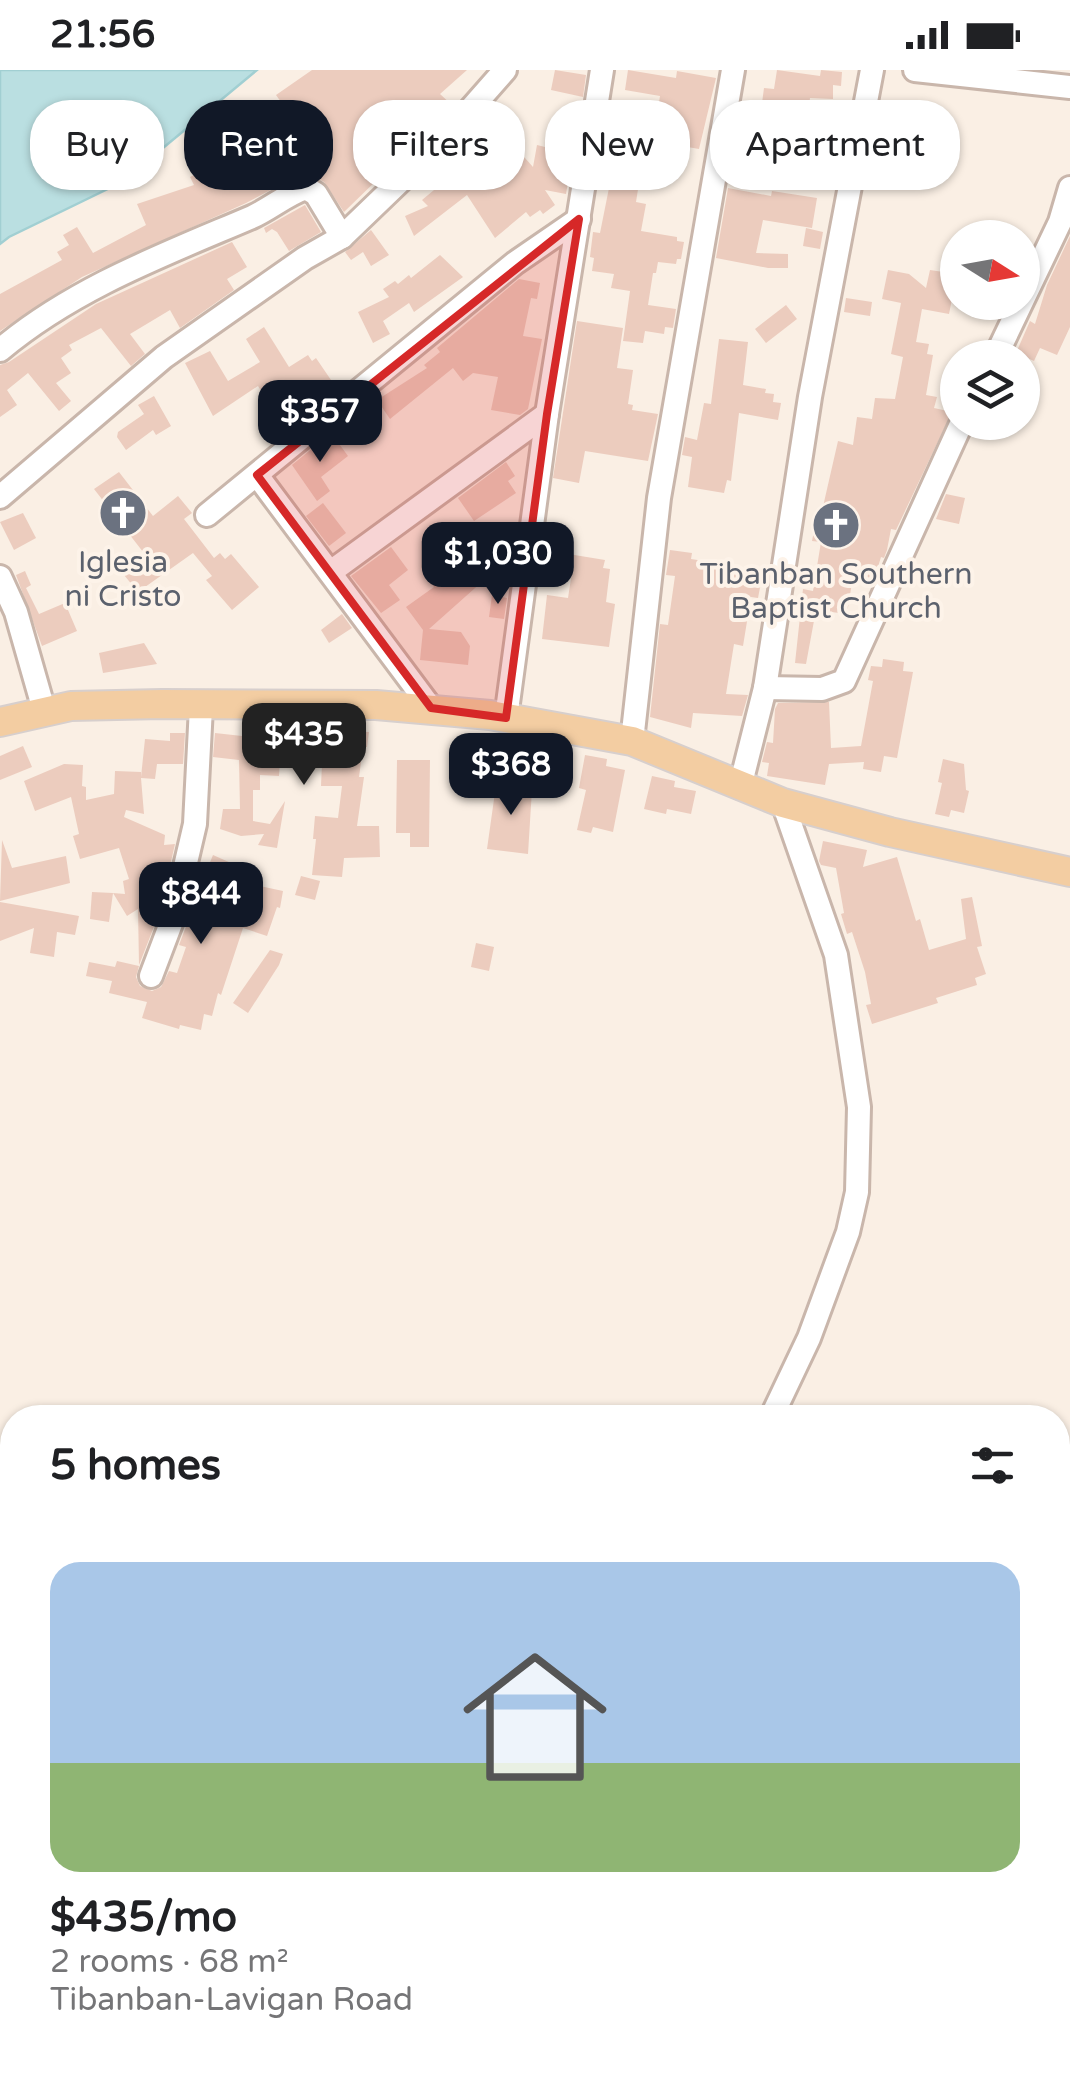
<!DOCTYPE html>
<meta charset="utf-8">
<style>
:root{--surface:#fff;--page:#f2f2f2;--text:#202124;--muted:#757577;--line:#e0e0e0;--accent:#111827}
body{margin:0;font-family:"Varela Round",sans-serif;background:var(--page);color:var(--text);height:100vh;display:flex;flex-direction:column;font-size:38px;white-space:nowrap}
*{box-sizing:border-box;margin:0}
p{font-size:32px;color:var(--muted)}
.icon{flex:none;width:55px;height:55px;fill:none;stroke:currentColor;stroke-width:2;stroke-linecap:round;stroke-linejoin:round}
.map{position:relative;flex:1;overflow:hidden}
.side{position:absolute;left:0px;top:1335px;width:1070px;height:670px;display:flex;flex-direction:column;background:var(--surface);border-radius:40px 40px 0 0;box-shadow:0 2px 8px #0004}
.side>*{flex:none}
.hud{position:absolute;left:30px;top:30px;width:1010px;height:90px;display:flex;gap:20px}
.needle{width:65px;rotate:101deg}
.tools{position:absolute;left:940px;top:150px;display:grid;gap:20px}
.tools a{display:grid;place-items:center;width:100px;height:100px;border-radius:50%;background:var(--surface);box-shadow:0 2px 8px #0004;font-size:50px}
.price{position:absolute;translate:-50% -85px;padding:0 22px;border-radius:20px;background:var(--accent);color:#fff;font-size:32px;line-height:65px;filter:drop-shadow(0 2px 5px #0008)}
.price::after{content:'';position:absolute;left:50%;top:60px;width:30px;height:22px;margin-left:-15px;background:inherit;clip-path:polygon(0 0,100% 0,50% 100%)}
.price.selected{background:#222;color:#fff}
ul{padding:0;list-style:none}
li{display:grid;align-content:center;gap:20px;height:530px;padding:0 50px}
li+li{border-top:2px solid var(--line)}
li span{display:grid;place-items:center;height:310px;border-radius:30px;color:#555}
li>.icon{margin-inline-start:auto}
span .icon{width:180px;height:180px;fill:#fffc;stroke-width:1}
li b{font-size:42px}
h2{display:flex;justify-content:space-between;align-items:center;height:120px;padding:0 50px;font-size:42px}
.tag{padding:0 35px;border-radius:40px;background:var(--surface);box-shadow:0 2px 8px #0004;font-size:35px;line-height:90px}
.tag.selected{background:var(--accent);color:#fff}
.status{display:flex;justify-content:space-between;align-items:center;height:70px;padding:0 50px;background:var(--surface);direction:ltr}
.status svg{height:28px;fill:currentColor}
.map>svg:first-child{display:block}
.water{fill:#badfe1;stroke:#a1cfd2;stroke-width:2.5}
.building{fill:#ecccbe;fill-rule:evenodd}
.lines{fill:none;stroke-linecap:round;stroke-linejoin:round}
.minor-casing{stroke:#c9b6ab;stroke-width:28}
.major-casing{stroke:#d7cfcd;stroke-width:32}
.minor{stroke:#fff;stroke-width:22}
.major{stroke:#f3cda2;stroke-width:28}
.marked{fill:#d62828;fill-opacity:0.2;stroke:#d62828;stroke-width:8;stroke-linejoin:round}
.labels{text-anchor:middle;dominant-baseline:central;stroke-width:8;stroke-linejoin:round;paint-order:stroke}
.worship-label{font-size:30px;fill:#5b616d;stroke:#fdf3e9}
</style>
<div class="status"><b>21:56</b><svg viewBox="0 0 49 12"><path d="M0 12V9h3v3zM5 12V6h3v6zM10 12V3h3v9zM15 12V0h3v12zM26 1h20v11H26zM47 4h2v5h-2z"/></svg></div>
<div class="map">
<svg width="1070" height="2005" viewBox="0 0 1070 2005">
<rect width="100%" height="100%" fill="#faefe4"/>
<polygon class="water" points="0,0 257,0 122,112 9,167 0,174"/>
<g class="building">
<path d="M312,0h155l-27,24 13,12 -109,106 -20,-30 -16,-9 -7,1 -55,29 -164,74 -82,54v-37l62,-34 -5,-8 12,-7 -6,-10 14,-8 16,26 53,-28 -9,-21 57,-19 -4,-8 26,-13 2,2 30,-21 -13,-18 11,-9 5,7 30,-23 -5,-7zM297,51l23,30 -28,18 -18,-29z"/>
<polygon points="555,0 586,5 583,27 551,20"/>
<polygon points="628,0 676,8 677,1 716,8 699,79 653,71 660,26 625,20"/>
<polygon points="777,0 820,6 821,0 842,2 841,16 833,15 833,29 810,28 809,36 762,33 764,18 774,19"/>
<polygon points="482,57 496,71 499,68 509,70 533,97 537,75 549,78 549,73 565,72 566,99 570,100 566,124 545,120 555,135 543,144 540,140 530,147 526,142 495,168 467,125 414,166 405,146 428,136 422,130 440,115 433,109 448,95 470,118 498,100 483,84 486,80 469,64 476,63"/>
<polygon points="611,108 639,113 636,132 646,134 641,161 677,167 677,171 684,172 681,189 677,189 676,194 658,192 656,203 653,203 648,235 676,239 673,258 665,257 664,264 645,261 643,273 623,271 630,221 611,218 614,204 592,201 594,188 590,187 593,162 600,163"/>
<polygon points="728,118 771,126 772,121 817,128 812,158 763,150 756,183 788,184 788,198 768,198 716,188"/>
<polygon points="305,135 321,162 289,181 277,162 272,159 266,163 264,158"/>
<polygon points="806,158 823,162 820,179 803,176"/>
<polygon points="371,160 389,185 371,196 363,182 351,190 345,182"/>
<polygon points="1070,166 1070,257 1057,285 1040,278 1034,291 1016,283 1030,251 1035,254 1047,215"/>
<polygon points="232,172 247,197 227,209 234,220 180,258 170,240 130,264 145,284 131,296 101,258 69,275 72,280 61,288 71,303 56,313 71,331 59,341 28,303 7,320 17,335 0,347 0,295 9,292 96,234"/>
<polygon points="440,185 463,207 414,242 409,233 383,251 390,264 373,273 358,242 389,227 383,219 395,211 398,214 409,205 411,208"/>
<polygon points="888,200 909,204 926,218 930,200 957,204 949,244 922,239 916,272 929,274 927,284 933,285 926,325 937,327 934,338 952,342 896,460 891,459 887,480 884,488 881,487 874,510 853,506 847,544 816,540 806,594 795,593 803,519 813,521 821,472 812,471 818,440 822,441 838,371 853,375 857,347 872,349 875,328 895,329 903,287 891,284 901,233 882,229"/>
<polygon points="519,209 540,213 537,229 531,228 523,266 542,269 528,339 520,345 491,340 498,307 473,303 463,311 453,298 390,349 377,330 427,298 424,295 440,282 437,278"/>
<polygon points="846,228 872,232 870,246 844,242"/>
<polygon points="786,235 797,249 766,273 755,259"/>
<polygon points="577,251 623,258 617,298 633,300 628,334 633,335 632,340 658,344 648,391 585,381 579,413 553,408"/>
<polygon points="264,257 289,297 308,285 312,291 316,288 331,310 328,312 332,318 317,328 312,320 278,348 258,316 213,346 185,293 210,281 228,311 260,292 246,269"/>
<polygon points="719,269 748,272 743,315 766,319 765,323 774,324 773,332 781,333 778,350 739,343 731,411 727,410 724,423 688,417 692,387 682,385 685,367 697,370 704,333 711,334"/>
<polygon points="154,326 171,356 156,365 153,360 126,380 117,367 118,362 144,344 138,335"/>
<polygon points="331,363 348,386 321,407 330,421 317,431 292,395"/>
<polygon points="506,392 515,406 508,411 516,423 474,451 458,428"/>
<polygon points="119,402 153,446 178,426 192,443 184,449 214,488 220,483 225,489 231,484 259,517 232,540 206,510 212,506 193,483 138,522 124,505 147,487 94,419"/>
<polygon points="946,424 965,428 959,454 936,449"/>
<polygon points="323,433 346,463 329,476 306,446"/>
<polygon points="23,443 36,468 14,480 0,452"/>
<polygon points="479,461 502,494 429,559 461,562 470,576 468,595 420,590 423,560 406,537 434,517 422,500"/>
<polygon points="391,477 408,500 389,515 400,530 381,543 351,506"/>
<polygon points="544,480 605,490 603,498 610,499 606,532 615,534 609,577 542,569 547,525 568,528 572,502 542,497"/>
<polygon points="670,480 692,483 691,489 717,493 716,498 762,507 758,528 751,527 743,576 734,574 726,624 748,625 742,646 693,643 691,658 650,647 660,554 668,555 675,506 666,505"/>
<polygon points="25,501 31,515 26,518 39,544 65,533 77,561 42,576 16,505"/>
<polygon points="492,525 507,528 504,549 489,547"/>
<polygon points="342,544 352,558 329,573 321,560"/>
<polygon points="144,573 157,594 103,603 99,583"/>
<polygon points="883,589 904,592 903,601 913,602 897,688 884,686 881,702 863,699 864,692 829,694 825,715 767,706 769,693 762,692 767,672 773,673 775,639 778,633 829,632 831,678 861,676 873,611 868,610 871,596 882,597"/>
<polygon points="318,654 345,655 345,661 369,662 367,677 363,677 359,707 364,707 357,756 379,756 380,787 344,788 342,807 312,805 316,769 313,769 315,746 338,748 342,716 321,716 322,693 280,691 279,706 260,705 260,720 253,720 253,751 270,754 285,731 277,778 258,775 264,764 241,766 220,759 223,739 240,739 239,690 213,687 215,663 242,666 242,660 273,659 318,662"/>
<polygon points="170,663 185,663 183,694 157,694 155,709 141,708 144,744 126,740 124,747 165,765 164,775 175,774 159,844 139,895 138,839 127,846 113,823 125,824 123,811 129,809 119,778 80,789 73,766 79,764 71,727 35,741 24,711 64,694 83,695 82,716 86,717 86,730 114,724 115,701 141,702 141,707 145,669 170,671"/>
<polygon points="23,676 32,697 0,710 0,686"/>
<polygon points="585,685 607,689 606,696 625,700 613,762 593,757 591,763 577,760 586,720 579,718"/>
<polygon points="943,689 964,694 966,720 969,721 964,743 951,740 949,747 935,744 942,713 938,712"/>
<polygon points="397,690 430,690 429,777 410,777 410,763 396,763"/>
<polygon points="652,706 675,711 674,717 696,721 691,744 667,739 666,744 644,739"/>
<polygon points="497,708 521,711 520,717 532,719 528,784 487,779"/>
<polygon points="2,770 12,798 66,786 70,813 0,831"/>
<polygon points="823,771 867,780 863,797 897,787 916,851 920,849 929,880 966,869 961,829 972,827 982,876 977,877 986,904 975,908 977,915 936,928 938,933 872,954 866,935 871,934 865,902 852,862 847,864 841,844 844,843 836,798 821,795 819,791"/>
<polygon points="213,785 256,804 250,814 283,821 280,838 277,837 267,866 243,858 221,925 218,923 212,946 204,944 201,960 180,955 179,959 142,948 147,932 109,923 112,911 86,906 89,892 115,897 117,891 139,896 136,907 140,916 152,921 161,917 169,901 177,903 186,877 179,875 202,814 196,816 200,800 206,802"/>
<polygon points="301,806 320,811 315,830 295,825"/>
<polygon points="92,822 113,823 109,852 90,849"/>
<polygon points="0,832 79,846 75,865 57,862 54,887 30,883 34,858 0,871"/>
<polygon points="476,873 494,877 489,901 471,897"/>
<polygon points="270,880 283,884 279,895 248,943 233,933"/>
</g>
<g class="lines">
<g class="minor-casing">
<g id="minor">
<polyline points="915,0 1070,17"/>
<path d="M0,280c74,-62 163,-95 252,-133 18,-8 35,-23 54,-29l10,6 26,43"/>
<polyline points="995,288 1060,152 1070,118"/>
<polyline points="257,405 431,638"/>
<polyline points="0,427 164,287 305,188 342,167 446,67 505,0"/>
<polyline points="207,445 515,193 579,149"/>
<polyline points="332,501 547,344"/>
<polyline points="0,507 16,542 44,640"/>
<polyline points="765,618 822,619 844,611 962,352"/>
<polyline points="506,648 547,344 602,0"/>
<polyline points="632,671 659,428 733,0"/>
<polyline points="740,717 765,618 810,327 872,0"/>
<polyline points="151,906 173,848 195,754 201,637"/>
<polyline points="771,1348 809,1268 848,1162 857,1122 859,1037 836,885 783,733"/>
<polyline points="1058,1716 1070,1726"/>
</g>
</g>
<g class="major-casing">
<polyline id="major" points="0,652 71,636 162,634 376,635 490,645 632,671 783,733 890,762 1070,802"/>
</g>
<use href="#minor" class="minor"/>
<use href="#major" class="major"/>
</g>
<path class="marked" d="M579,149l-32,195 -41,304 -75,-10 -174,-233z"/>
<defs>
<g id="church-disc" transform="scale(2.5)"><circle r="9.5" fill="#6b7280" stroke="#fdf3e9"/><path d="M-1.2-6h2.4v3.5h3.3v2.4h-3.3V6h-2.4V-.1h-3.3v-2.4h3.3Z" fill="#fff"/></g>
</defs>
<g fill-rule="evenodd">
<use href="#church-disc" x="123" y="443"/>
<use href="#church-disc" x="836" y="455"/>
</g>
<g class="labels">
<g class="worship-label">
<text x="123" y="492">Iglesia<tspan x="123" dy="34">ni Cristo</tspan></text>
<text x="836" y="504">Tibanban Southern<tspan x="836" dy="34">Baptist Church</tspan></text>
</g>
</g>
</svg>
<div class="tools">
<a><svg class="needle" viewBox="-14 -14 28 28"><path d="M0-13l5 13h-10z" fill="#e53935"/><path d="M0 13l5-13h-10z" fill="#757577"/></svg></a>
<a><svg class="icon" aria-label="layers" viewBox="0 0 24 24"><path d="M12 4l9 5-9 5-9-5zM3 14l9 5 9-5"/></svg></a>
</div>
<b class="price" style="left:320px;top:395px">$357</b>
<b class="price" style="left:498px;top:537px">$1,030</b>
<b class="price selected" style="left:304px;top:718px">$435</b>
<b class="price" style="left:511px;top:748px">$368</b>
<b class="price" style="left:201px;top:877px">$844</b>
<div class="hud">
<a class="tag">Buy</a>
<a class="tag selected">Rent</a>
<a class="tag">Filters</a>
<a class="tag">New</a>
<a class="tag">Apartment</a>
</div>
<section class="side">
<h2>5 homes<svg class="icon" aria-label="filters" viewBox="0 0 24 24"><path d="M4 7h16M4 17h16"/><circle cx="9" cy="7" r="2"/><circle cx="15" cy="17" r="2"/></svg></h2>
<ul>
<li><span style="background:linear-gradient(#a9c7e8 65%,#8fb573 0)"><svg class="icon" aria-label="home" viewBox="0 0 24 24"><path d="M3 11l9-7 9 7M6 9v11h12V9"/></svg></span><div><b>$435/mo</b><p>2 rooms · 68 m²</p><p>Tibanban-Lavigan Road</p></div></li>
</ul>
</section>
</div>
